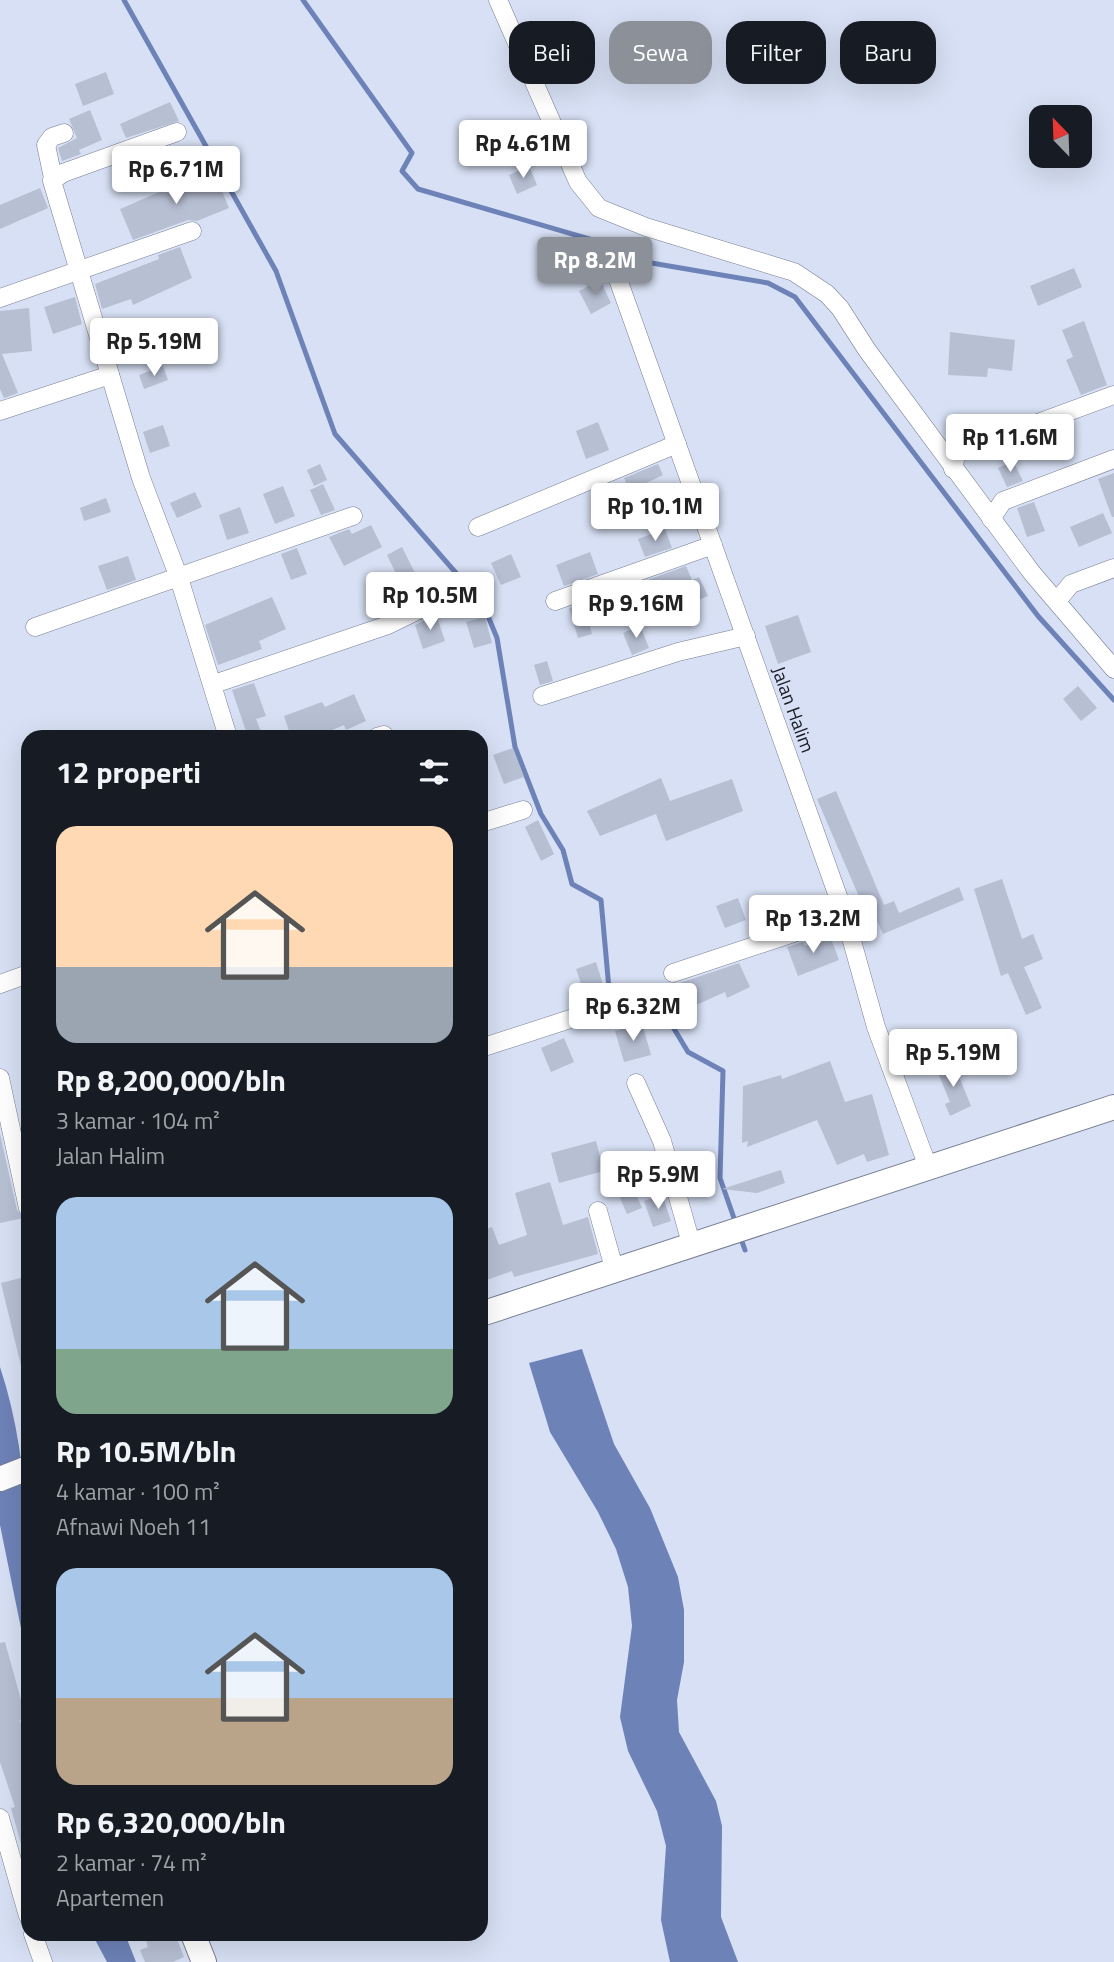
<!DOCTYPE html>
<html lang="id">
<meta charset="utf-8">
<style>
:root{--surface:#171b24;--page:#242831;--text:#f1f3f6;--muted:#9ea1a6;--accent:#8c9099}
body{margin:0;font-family:"Titillium Web",sans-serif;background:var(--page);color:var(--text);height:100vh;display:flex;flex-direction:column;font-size:26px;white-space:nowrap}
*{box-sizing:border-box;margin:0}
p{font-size:23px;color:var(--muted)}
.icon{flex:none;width:38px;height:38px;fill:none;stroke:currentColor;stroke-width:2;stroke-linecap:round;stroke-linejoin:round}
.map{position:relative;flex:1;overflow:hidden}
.drawer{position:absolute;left:21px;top:730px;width:467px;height:1211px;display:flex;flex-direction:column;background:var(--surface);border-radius:21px;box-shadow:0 7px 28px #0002}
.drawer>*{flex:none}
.top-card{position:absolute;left:509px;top:21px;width:499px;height:63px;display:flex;gap:14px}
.needle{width:46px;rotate:337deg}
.tools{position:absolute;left:1029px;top:105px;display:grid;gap:14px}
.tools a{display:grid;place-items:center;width:63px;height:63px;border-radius:14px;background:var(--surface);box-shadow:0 7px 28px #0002;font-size:35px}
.price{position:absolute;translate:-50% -60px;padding:0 16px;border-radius:7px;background:#fff;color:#222;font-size:23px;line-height:46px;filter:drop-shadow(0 2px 4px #0008)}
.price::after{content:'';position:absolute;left:50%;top:42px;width:21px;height:16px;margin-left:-10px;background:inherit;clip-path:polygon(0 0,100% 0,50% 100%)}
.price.selected{background:var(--accent);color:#fff}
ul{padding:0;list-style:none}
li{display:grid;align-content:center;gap:14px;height:371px;padding:0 35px}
li span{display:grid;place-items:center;height:217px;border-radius:21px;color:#555}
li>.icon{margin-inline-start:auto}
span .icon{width:126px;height:126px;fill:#fffc;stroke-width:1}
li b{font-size:30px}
h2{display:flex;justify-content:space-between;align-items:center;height:84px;padding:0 35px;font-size:30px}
.pill{padding:0 24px;border-radius:21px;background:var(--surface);box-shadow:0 7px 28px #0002;font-size:24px;line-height:63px}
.pill.selected{background:var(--accent);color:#fff}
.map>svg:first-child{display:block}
.water{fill:#6d82b7}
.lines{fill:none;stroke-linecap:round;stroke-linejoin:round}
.stream{stroke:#6d82b7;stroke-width:5}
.building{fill:#b7bfd3}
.street-casing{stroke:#777e91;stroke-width:19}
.secondary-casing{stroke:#777e91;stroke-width:26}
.street{stroke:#fff;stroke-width:18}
.secondary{stroke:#fff;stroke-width:24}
.labels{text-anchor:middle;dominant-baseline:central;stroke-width:5;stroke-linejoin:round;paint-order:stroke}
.street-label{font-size:19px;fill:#181b22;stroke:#d7e0f4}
</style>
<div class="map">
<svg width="1114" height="1962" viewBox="0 0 1114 1962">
<rect width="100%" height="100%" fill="#d7e0f4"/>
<g class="water">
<polygon points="582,1349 614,1444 650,1508 678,1577 684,1610 684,1662 677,1700 679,1732 716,1801 722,1826 721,1917 738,1962 670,1962 661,1920 666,1846 657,1811 628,1751 620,1717 632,1626 628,1587 616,1549 598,1512 550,1432 529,1363"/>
<path d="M0,1367c32,96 28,196 28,296l-28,-138z"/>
<polygon points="92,1934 125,1934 136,1962 107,1962"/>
</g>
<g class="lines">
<g class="stream">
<polyline points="124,0 276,271 335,434 483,604 497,638 515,747 541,814 563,850 572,884 601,900 609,989 664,1012 688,1052 723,1071 720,1178 736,1224"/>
<polyline points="303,0 412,153 402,171 418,189 634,252 634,260 768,283 795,297 1038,616 1114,700"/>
<polyline points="740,1236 745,1250"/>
</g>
</g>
<g class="building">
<polygon points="106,72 114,94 83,106 75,84"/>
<polygon points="170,102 179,121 126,138 120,124"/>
<polygon points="90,110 102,140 79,150 81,154 62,161 58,148 77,138 69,119"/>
<polygon points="529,166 537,185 517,194 509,175"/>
<polygon points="213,169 229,208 197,221 188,220 133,240 120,209"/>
<polygon points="40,188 48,208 0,229 0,205"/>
<polygon points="180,247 192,278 133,305 131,299 102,309 95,284 159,259 158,255"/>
<polygon points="1074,268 1082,287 1038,306 1030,286"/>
<polygon points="600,280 611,303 591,314 579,291"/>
<polygon points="75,297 82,324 53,334 44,307"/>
<polygon points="29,308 32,351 2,354 18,393 4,398 0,389 0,311"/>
<polygon points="1084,321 1107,385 1081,395 1066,360 1073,357 1062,330"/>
<polygon points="950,332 1015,340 1012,371 988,368 987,377 948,375"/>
<polygon points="163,366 168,380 144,389 139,375"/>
<polygon points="598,422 609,450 586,459 576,431"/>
<polygon points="163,425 170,446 150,453 143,432"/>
<polygon points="1013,461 1023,481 1007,487 998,468"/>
<polygon points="320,464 327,480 314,486 307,470"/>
<polygon points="658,464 663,475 630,491 624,478"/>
<polygon points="1114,473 1114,517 1112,517 1098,479"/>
<polygon points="323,484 335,510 321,515 310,490"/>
<polygon points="283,486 295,516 275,524 263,494"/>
<polygon points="195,492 202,507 177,518 170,503"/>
<polygon points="106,498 111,512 84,521 80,508"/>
<polygon points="1034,502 1045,531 1027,537 1017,508"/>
<polygon points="240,507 249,533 227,540 219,515"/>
<polygon points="1103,513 1112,533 1079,547 1070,527"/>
<polygon points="371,525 382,547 344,566 329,537 349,529 352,534"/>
<polygon points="665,529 672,548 645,557 638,539"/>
<polygon points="402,547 420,583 404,590 387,555"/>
<polygon points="297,548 307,574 291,580 281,554"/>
<polygon points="590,552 598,574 564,586 556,565"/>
<polygon points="511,554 521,577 501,585 491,563"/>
<polygon points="128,556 136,580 107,590 98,566"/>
<polygon points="686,566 692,580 699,577 708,596 670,612 664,598 640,608 631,586"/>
<polygon points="272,597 286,629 259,641 262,649 218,665 205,625"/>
<polygon points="598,598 605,617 589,623 592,634 578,638 569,608"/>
<polygon points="436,614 445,641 423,649 415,625"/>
<polygon points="798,615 811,652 778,664 765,626"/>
<polygon points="485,617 492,643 474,648 466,622"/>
<polygon points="640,625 649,648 632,655 623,633"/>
<polygon points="547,661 553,681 540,685 534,665"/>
<polygon points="254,683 266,716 256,719 263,737 248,737 232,690"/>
<polygon points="1078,686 1097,708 1081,721 1063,699"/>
<polygon points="354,694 366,721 346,730 344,725 316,737 291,737 284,716 322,702 325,707"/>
<polygon points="513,748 524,777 504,784 493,755"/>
<polygon points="661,778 670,801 732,779 743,811 666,841 656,814 600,836 587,811"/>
<polygon points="836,791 884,905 894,901 899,913 959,887 964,900 883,934 869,903 863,906 817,799"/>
<polygon points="538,820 554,854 541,861 525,827"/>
<polygon points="1002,879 1022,939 1033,934 1043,959 1024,967 1042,1008 1026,1015 1008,973 1001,976 974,889"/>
<polygon points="738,898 746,920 725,928 716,906"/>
<polygon points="830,936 839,960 798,976 787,947 803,942 805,946"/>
<polygon points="596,962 605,991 586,998 576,969"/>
<polygon points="739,963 750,987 727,998 725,992 685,1010 674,985"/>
<polygon points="642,1023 651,1055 624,1062 615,1031"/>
<polygon points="564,1038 574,1062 551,1072 541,1048"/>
<polygon points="830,1061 845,1102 872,1094 889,1155 867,1162 864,1154 837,1165 817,1120 747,1147 748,1141 742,1143 743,1086 781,1075 782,1079"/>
<polygon points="953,1062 971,1106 950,1116 945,1104 950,1102 936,1068"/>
<polygon points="0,1134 17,1210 24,1218 0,1223"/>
<polygon points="596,1141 604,1171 559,1183 551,1153"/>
<polygon points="781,1170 785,1183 757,1193 722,1189"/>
<polygon points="550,1182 563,1225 588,1217 598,1254 514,1277 512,1271 481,1282 481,1231 492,1227 499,1245 527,1235 515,1193"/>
<polygon points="632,1185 642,1208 627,1214 617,1191"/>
<polygon points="662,1194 671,1221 653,1227 644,1201"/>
<polygon points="28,1276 28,1369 22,1370 1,1283"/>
<polygon points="5,1642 26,1718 20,1720 28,1748 28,1855 24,1855 11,1808 15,1807 0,1762 0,1643"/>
<polygon points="144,1934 175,1934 184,1957 173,1962 145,1962 140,1950 148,1947"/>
</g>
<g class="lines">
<g class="street-casing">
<g id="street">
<polyline points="498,0 578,182 599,208 646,227 794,272 827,294 840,308 867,350 1032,573 1114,669"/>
<polyline points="177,132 63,173 52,181 141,478 179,578 228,737"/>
<polyline points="53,178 46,145 52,137 64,133"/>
<polyline points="614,268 845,916 876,1027 928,1167"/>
<polyline points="0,298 192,231"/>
<polyline points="0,411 110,375"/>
<polyline points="953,469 956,456 962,451 1114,395"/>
<polyline points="991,519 1003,501 1114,459"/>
<polyline points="478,527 677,444"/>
<polyline points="555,601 713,545"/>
<polyline points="1057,601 1071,584 1114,568"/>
<polyline points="35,627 353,516"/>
<polyline points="214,684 388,625 433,603 447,600 460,607"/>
<polyline points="542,696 678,652 746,636"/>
<polyline points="377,737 384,735"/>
<polyline points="481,823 523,810"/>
<polyline points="673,973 845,916"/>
<polyline points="0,984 28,974"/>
<polyline points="481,1048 601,1009"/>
<polyline points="0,1078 28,1208"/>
<polyline points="636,1083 662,1141 691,1243"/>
<polyline points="598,1211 614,1268"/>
<polyline points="0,1818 28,1916"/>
<polyline points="33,1934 43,1962"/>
</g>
</g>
<g class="secondary-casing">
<g id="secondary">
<polyline points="481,1314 1114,1107"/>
<polyline points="0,1479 28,1468"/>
<polyline points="193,1934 204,1962"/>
</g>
</g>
<use href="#street" class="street"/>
<use href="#secondary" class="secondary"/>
</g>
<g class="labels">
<g class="street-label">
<text transform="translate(794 709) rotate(70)">Jalan Halim</text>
</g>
</g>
</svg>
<div class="tools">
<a><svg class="needle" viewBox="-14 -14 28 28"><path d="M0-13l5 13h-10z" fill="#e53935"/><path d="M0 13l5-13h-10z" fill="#9ea1a6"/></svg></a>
</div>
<b class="price" style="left:523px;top:180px">Rp 4.61M</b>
<b class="price" style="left:176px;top:206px">Rp 6.71M</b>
<b class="price selected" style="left:595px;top:297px">Rp 8.2M</b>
<b class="price" style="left:154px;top:378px">Rp 5.19M</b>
<b class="price" style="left:1010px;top:474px">Rp 11.6M</b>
<b class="price" style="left:655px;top:543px">Rp 10.1M</b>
<b class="price" style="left:430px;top:632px">Rp 10.5M</b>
<b class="price" style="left:636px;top:640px">Rp 9.16M</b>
<b class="price" style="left:813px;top:955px">Rp 13.2M</b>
<b class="price" style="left:633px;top:1043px">Rp 6.32M</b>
<b class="price" style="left:953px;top:1089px">Rp 5.19M</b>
<b class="price" style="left:658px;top:1211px">Rp 5.9M</b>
<div class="top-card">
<a class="pill">Beli</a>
<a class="pill selected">Sewa</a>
<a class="pill">Filter</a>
<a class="pill">Baru</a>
</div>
<section class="drawer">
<h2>12 properti<svg class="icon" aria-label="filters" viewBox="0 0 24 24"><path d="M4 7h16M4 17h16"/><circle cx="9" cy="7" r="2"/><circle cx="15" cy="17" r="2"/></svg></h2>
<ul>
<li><span style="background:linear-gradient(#ffd9b3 65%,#9aa5b1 0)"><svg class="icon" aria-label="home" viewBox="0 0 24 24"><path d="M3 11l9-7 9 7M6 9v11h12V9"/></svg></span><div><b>Rp 8,200,000/bln</b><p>3 kamar · 104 m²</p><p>Jalan Halim</p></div></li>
<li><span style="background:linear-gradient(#a9c7e8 70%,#7fa58c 0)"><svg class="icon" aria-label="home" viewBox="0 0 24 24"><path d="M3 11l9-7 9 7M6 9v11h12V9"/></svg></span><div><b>Rp 10.5M/bln</b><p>4 kamar · 100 m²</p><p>Afnawi Noeh 11</p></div></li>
<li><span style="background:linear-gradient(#a9c7e8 60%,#b9a48a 0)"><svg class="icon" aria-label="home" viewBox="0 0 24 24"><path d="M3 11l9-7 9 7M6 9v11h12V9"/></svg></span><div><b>Rp 6,320,000/bln</b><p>2 kamar · 74 m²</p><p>Apartemen</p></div></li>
</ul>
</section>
</div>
